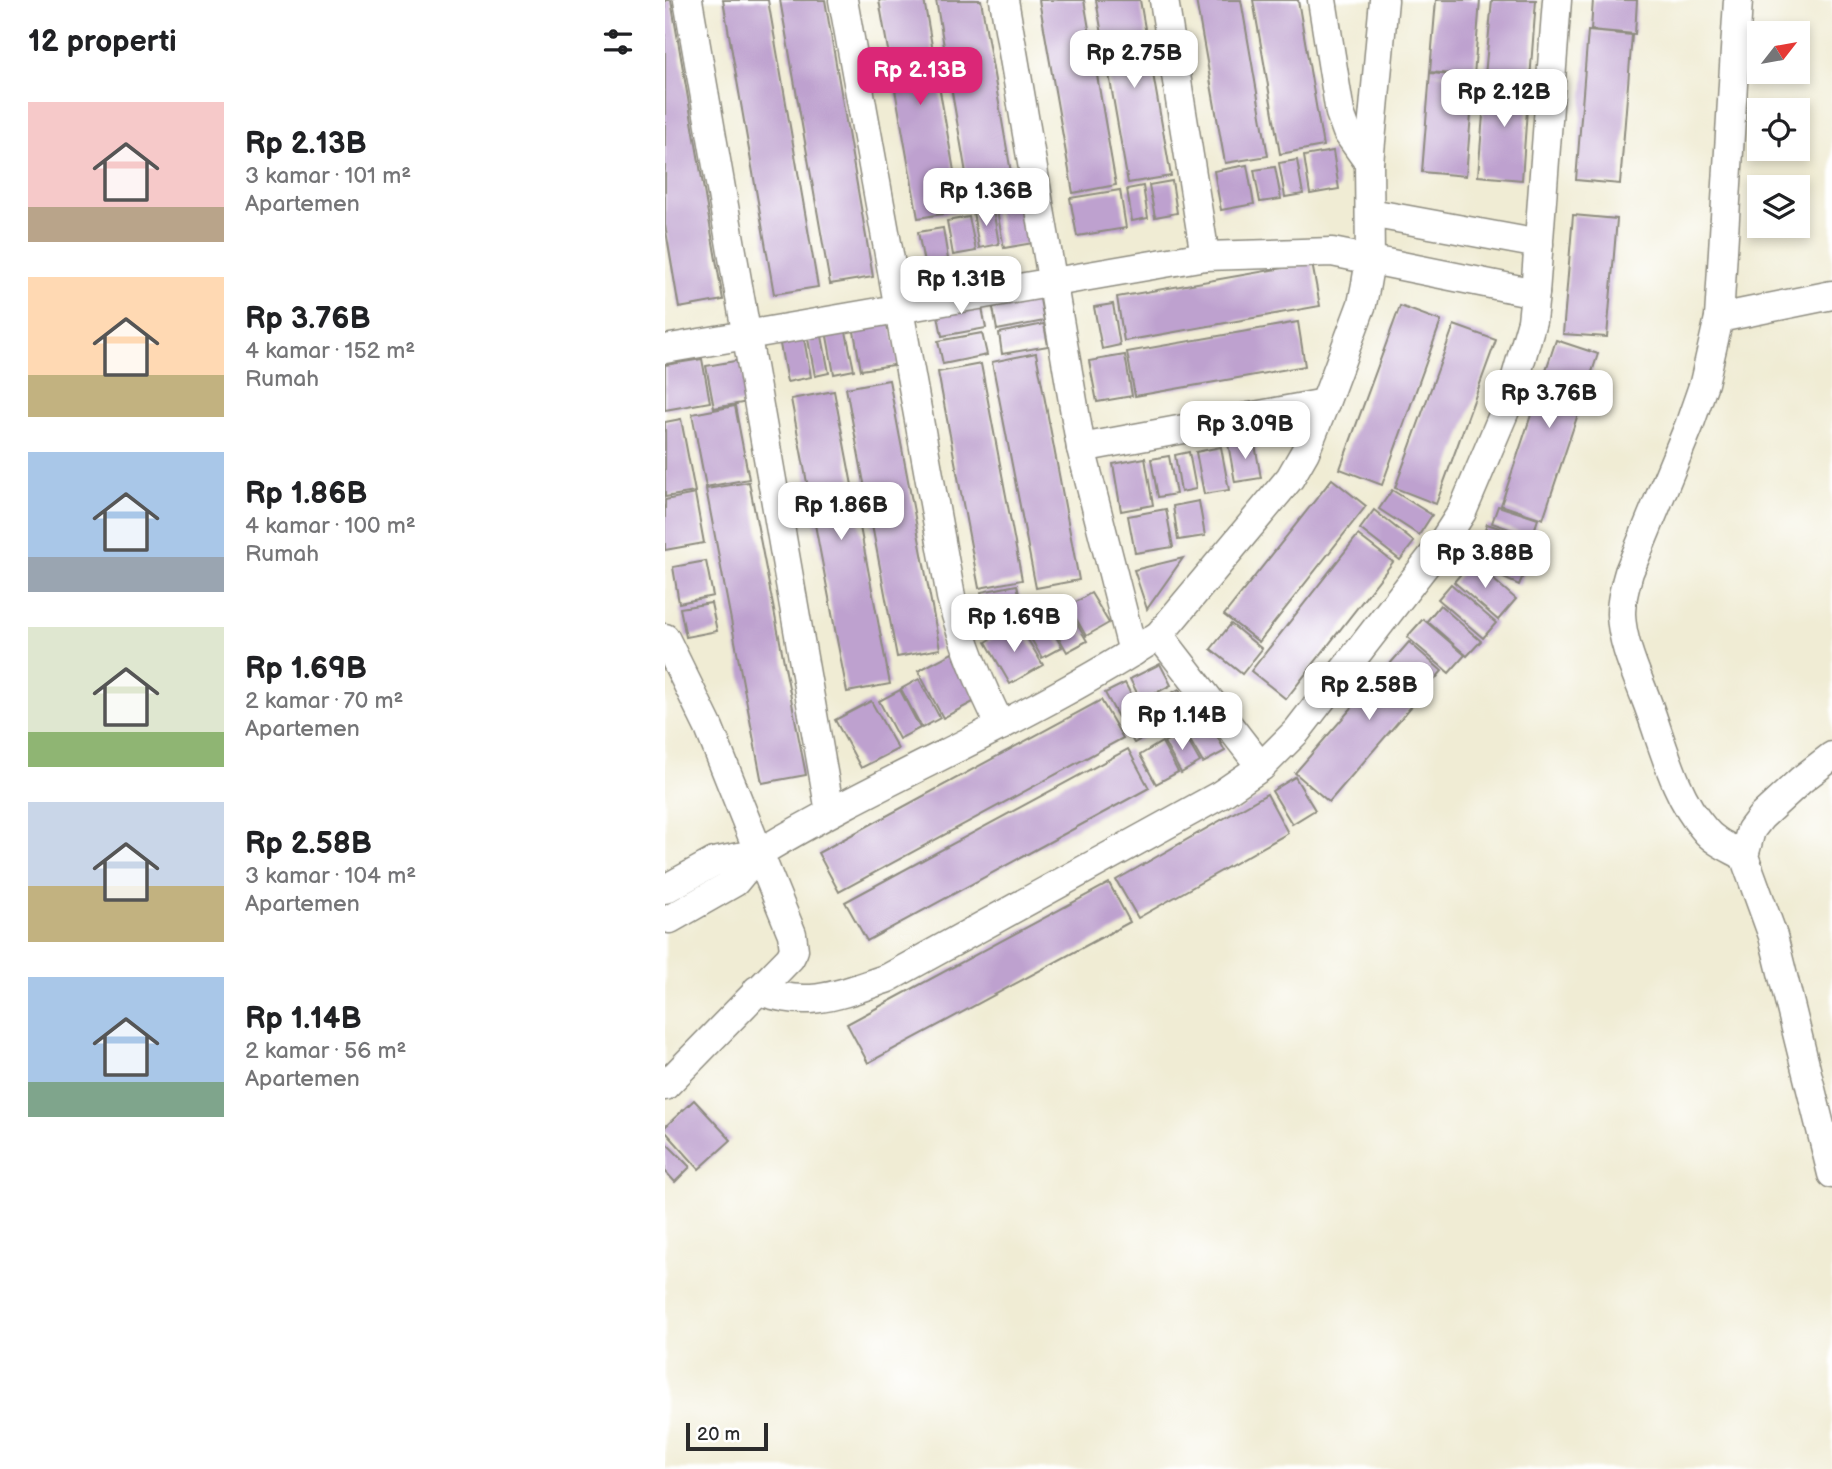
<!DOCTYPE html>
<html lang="id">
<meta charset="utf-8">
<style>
:root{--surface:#fff;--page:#f2f2f2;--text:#202124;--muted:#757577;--accent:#db2777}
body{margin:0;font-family:"Balsamiq Sans",sans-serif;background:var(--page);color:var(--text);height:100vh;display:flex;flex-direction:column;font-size:26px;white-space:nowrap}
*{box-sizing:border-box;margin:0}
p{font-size:23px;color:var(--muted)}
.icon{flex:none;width:38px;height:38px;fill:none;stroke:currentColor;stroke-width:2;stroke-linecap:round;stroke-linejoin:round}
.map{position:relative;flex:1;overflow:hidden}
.drawer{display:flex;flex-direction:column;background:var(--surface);width:665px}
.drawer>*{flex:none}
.needle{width:46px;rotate:59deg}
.tools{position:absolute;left:1082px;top:21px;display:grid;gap:14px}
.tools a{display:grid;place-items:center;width:63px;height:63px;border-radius:0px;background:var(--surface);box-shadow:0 4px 10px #0003;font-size:35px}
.scale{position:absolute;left:21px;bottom:18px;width:82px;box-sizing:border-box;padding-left:7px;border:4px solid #2b2b2b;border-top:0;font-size:19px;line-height:24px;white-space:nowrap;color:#2b2b2b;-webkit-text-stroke:5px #fff;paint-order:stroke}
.price{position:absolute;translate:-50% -60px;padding:0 16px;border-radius:14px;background:#fff;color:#222;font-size:23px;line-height:46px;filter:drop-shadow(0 2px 4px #0008)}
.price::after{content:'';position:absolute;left:50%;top:42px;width:21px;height:16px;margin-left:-10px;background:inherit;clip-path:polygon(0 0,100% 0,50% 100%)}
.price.on{background:var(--accent);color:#fff}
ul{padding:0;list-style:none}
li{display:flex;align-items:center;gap:21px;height:175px;padding:0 28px}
li span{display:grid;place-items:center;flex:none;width:196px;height:140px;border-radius:0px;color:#555}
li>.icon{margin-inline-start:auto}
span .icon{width:84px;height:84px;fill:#fffc;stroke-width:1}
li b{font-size:30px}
h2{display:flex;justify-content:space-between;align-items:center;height:84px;padding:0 28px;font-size:30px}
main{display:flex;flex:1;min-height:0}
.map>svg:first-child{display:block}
.building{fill:#bea1cf}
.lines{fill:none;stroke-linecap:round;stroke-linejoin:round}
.minor-casing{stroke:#8e8c80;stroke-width:31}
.minor{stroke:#fff;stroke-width:28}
</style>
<main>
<section class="drawer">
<h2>12 properti<svg class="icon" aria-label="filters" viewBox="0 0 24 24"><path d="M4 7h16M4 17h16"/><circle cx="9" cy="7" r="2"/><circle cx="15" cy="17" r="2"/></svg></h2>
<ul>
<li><span style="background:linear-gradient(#f6c9c9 75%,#b9a48a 0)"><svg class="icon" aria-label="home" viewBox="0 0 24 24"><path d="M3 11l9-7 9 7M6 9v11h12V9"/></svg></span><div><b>Rp 2.13B</b><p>3 kamar · 101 m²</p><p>Apartemen</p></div></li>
<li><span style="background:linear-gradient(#ffd9b3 70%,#c2b280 0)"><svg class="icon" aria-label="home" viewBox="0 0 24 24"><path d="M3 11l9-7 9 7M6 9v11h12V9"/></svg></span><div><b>Rp 3.76B</b><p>4 kamar · 152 m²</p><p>Rumah</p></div></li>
<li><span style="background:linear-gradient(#a9c7e8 75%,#9aa5b1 0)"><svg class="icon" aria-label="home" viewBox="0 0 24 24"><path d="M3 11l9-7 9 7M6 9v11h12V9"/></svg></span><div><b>Rp 1.86B</b><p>4 kamar · 100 m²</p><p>Rumah</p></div></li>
<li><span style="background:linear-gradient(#dfe7d0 75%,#8fb573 0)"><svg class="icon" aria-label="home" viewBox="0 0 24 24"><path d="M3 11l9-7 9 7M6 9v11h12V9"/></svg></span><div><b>Rp 1.69B</b><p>2 kamar · 70 m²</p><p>Apartemen</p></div></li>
<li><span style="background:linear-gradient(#c9d6e8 60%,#c2b280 0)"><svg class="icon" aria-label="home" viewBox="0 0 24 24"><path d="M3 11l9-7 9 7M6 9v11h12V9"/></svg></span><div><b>Rp 2.58B</b><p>3 kamar · 104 m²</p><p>Apartemen</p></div></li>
<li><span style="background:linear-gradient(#a9c7e8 75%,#7fa58c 0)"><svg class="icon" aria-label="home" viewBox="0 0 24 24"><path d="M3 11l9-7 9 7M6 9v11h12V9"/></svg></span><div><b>Rp 1.14B</b><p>2 kamar · 56 m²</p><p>Apartemen</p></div></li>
</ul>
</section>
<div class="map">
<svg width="1167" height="1469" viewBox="0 0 1167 1469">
<rect width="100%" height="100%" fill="#fff"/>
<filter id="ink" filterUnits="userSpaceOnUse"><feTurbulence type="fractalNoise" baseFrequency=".0143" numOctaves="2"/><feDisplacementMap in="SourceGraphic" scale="14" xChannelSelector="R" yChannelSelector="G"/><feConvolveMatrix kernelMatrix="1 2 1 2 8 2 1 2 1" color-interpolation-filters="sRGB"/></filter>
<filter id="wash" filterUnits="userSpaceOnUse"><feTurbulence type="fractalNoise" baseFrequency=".00686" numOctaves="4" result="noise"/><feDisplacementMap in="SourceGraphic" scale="28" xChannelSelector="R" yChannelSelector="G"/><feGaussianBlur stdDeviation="1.57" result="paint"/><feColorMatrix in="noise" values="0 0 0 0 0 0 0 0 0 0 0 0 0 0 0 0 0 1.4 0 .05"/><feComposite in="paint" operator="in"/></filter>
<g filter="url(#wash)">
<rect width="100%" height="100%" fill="#f0ecd4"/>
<g id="blocks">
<g class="building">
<polygon points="0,0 6,0 7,6 58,300 14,308 0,225"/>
<polygon points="58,0 103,0 153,287 109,294"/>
<polygon points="115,0 160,0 208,277 165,284"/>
<polygon points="214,0 259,0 296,211 253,218"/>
<polygon points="271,0 316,0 351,201 307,208"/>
<polygon points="374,0 419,0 451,185 408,193"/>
<polygon points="431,0 475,0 506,176 463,183"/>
<polygon points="531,0 576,0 603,156 560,163"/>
<polygon points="588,0 633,0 658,146 615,154"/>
<polygon points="771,0 815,0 809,76 765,72"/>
<polygon points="827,0 871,0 865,80 820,76"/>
<polygon points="928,0 972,0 970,34 926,30"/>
<polygon points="923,31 967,35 955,184 911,180"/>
<polygon points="765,73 809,77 801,176 757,172"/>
<polygon points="821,78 864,81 857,180 813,176"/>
<polygon points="668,151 674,189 645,194 639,156"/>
<polygon points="632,160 638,194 620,197 614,163"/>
<polygon points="582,165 589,204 556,210 549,171"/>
<polygon points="610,167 616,199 595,202 589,170"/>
<polygon points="507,181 512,213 490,217 484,185"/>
<polygon points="478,186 483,218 467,221 462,189"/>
<polygon points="455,190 461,228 412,236 405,198"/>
<polygon points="366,200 374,242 339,248 331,205"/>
<polygon points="328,209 334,244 314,248 308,212"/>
<polygon points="908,215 952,219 942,337 898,334"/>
<polygon points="304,217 311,251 288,255 282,221"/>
<polygon points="278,228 283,259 259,263 253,232"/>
<polygon points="647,263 655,306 459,341 452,297"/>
<polygon points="373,288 379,321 332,330 326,297"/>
<polygon points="315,297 321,328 277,336 271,305"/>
<polygon points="448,304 455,345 437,349 429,307"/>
<polygon points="735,306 776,321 717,485 675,469"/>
<polygon points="225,319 234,364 196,370 188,326"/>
<polygon points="633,322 640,366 470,396 462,352"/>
<polygon points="379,324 383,346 337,354 334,333"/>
<polygon points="789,325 831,340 771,504 730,488"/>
<polygon points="180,327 189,370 169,374 161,331"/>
<polygon points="156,331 164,373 150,376 142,334"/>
<polygon points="317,333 322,355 278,364 273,341"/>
<polygon points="139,339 146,377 122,382 115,344"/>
<polygon points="891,340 933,354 878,519 836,505"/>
<polygon points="371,353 414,580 371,588 327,362"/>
<polygon points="460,355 467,396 432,402 424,361"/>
<polygon points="37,359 45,402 0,410 0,365"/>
<polygon points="76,360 83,402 49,408 41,366"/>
<polygon points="316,364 357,580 314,588 273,372"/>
<polygon points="224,380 275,649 232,657 181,388"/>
<polygon points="169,391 225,684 182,692 126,399"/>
<polygon points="70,406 84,479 41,487 27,414"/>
<polygon points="16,419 30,492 0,497 0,422"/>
<polygon points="589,439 596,478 570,482 563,443"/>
<polygon points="556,447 564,490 539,494 531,452"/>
<polygon points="524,452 531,489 516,492 510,455"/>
<polygon points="504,456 511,494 493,497 486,459"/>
<polygon points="480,458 488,505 456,511 448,464"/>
<polygon points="667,479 701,506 594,642 559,615"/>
<polygon points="84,482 141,775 97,783 41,489"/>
<polygon points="727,490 767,515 754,535 714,509"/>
<polygon points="30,494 39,543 0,550 0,500"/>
<polygon points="534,501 540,536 513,540 508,506"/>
<polygon points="833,506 873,519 867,537 827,523"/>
<polygon points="501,509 508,547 470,553 463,516"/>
<polygon points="709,510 749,542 735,560 695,529"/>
<polygon points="822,524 870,540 862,564 814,548"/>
<polygon points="693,535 728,562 621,699 586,671"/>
<polygon points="830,555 861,569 854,585 823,571"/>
<polygon points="518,558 482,609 469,570"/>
<polygon points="41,561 48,596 14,603 8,567"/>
<polygon points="807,561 851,599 833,620 789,582"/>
<polygon points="786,584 831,623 818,638 773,599"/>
<polygon points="352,585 357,608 321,615 316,592"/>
<polygon points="426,593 444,623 421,636 404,606"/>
<polygon points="46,603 52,631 21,637 15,608"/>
<polygon points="775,605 816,641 802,656 762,621"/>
<polygon points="401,606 422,641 402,652 382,617"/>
<polygon points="379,617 397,647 377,658 360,628"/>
<polygon points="758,619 800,655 784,673 742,637"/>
<polygon points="353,623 378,665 345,684 321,642"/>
<polygon points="566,624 597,649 577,674 546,649"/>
<polygon points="744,642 777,671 664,802 630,773"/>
<polygon points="287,653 312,700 278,718 253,671"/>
<polygon points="495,664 506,685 476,701 465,679"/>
<polygon points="254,679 275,718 257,728 236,689"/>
<polygon points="460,683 472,706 453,717 440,693"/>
<polygon points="514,689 527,714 491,734 477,709"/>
<polygon points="235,690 255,728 234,739 214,701"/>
<polygon points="436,700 458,738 174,892 153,853"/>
<polygon points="206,701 233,749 196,768 170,720"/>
<polygon points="476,714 486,733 469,743 458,723"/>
<polygon points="542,718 560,751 538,763 519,730"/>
<polygon points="518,732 535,762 516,773 499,742"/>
<polygon points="497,742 513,772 491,784 475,755"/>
<polygon points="463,749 484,788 202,941 180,902"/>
<polygon points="630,777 650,810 627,824 607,791"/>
<polygon points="602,794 623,833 473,918 451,880"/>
<polygon points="444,883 465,922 203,1063 182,1024"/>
<polygon points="29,1100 66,1140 34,1169 0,1131 0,1127"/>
<polygon points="0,1142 25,1167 10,1182 0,1171"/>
</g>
</g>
</g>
<g filter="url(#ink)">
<use href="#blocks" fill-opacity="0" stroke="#8e8c80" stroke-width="2"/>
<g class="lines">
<g class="minor-casing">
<g id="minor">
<polyline points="23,0 165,812"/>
<path d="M178,0l108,597c12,47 28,86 50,129"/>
<polyline points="339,0 416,448 468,652"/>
<polyline points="499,0 540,256"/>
<polyline points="657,0 675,113 682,132 704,163"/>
<path d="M1073,0l-19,318 -15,65 -15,43 -60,146c-4,14 -8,28 -8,42 1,30 16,61 26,88 16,42 27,93 57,127 10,13 26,19 40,27"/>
<polyline points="705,213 874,244"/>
<polyline points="1054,318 1167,295"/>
<polyline points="0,349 540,256 667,252 870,293"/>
<polyline points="416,448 660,403"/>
<polyline points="494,635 596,767"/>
<polyline points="0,638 44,728 94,853"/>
<polyline points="1167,756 1136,780 1096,817 1086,830 1079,856 1108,936 1167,1174"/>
<polyline points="0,889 49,862 94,853"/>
<polyline points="5,919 70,882 94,853"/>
<path d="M92,990c52,19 81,5 131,-12l332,-183 41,-28 36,-36 143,-185 22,-34 47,-111 23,-80 3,-28 22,-293"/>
<path d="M0,1086l125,-128 4,-8 -2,-16 -33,-81c130,-78 273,-134 400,-218l131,-157 15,-26 20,-49 37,-99 4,-20 4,-24 -1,-97 15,-163"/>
</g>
</g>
<use href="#minor" class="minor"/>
</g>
</g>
</svg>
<div class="tools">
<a><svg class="needle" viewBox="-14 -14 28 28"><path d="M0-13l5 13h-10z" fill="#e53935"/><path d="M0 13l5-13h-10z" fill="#757577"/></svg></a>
<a><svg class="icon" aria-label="locate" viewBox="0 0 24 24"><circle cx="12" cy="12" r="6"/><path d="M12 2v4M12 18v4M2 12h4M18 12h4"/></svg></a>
<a><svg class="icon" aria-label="layers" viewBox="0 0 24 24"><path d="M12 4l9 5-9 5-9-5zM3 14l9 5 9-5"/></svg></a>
</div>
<div class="scale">20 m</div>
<b class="price" style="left:469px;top:90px">Rp 2.75B</b>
<b class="price on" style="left:255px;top:107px">Rp 2.13B</b>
<b class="price" style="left:839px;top:129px">Rp 2.12B</b>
<b class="price" style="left:321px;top:228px">Rp 1.36B</b>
<b class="price" style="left:296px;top:316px">Rp 1.31B</b>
<b class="price" style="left:884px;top:430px">Rp 3.76B</b>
<b class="price" style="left:580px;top:461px">Rp 3.09B</b>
<b class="price" style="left:176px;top:542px">Rp 1.86B</b>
<b class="price" style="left:820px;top:590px">Rp 3.88B</b>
<b class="price" style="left:349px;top:654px">Rp 1.69B</b>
<b class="price" style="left:704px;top:722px">Rp 2.58B</b>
<b class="price" style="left:517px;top:752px">Rp 1.14B</b>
</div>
</main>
